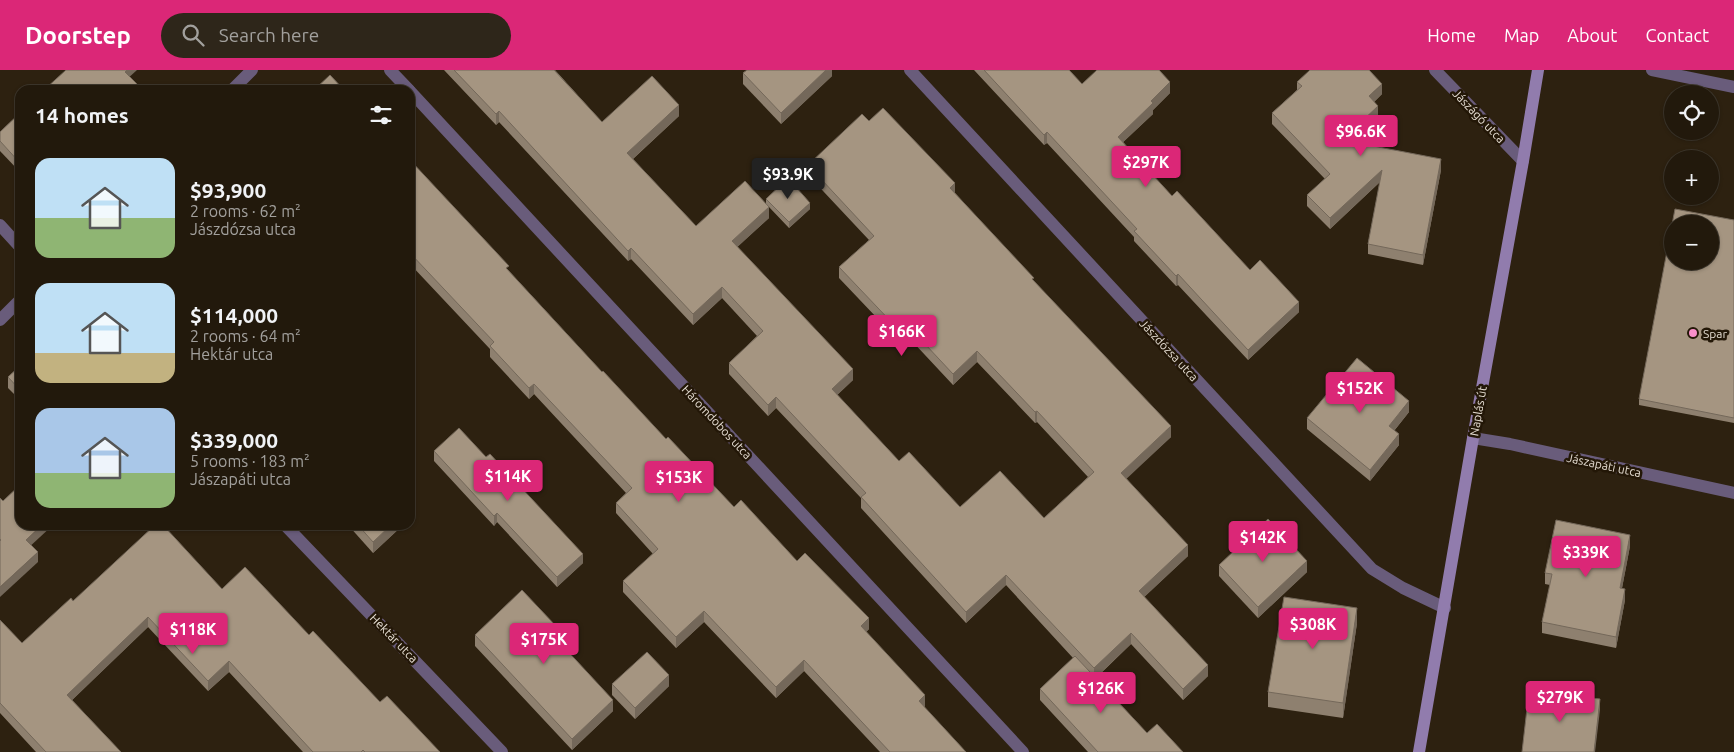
<!DOCTYPE html>
<meta charset="utf-8">
<style>
:root{--surface:#22190c;--page:#2e261a;--text:#f1f3f6;--muted:#a2a09d;--line:#3f382d;--accent:#db2777}
body{margin:0;font-family:Ubuntu,sans-serif;background:var(--page);color:var(--text);height:100vh;display:flex;flex-direction:column;font-size:19px;white-space:nowrap}
*{box-sizing:border-box;margin:0}
p{font-size:16px;color:var(--muted)}
.icon{flex:none;width:28px;height:28px;fill:none;stroke:currentColor;stroke-width:2;stroke-linecap:round;stroke-linejoin:round}
.map{position:relative;flex:1;overflow:hidden}
.sheet{position:absolute;left:15px;top:15px;width:400px;height:445px;display:flex;flex-direction:column;background:var(--surface);border-radius:15px;box-shadow:0 1px 4px #0004,0 0 0 1px var(--line)}
.sheet>*{flex:none}
.buttons{position:absolute;left:1664px;top:15px;display:grid;gap:10px}
.buttons a{display:grid;place-items:center;width:55px;height:55px;border-radius:50%;background:var(--surface);box-shadow:0 1px 4px #0004,0 0 0 1px var(--line);font-size:25px}
.price{position:absolute;translate:-50% -42px;padding:0 11px;border-radius:5px;background:var(--accent);color:#fff;font-size:16px;line-height:32px;filter:drop-shadow(0 1px 2px #0008)}
.price::after{content:'';position:absolute;left:50%;top:30px;width:15px;height:11px;margin-left:-8px;background:inherit;clip-path:polygon(0 0,100% 0,50% 100%)}
.price.current{background:#222;color:#fff}
ul{padding:0;list-style:none}
li{display:flex;align-items:center;gap:15px;height:125px;padding:0 20px}
li span{display:grid;place-items:center;flex:none;width:140px;height:100px;border-radius:15px;color:#555}
li>.icon{margin-inline-start:auto}
span .icon{width:60px;height:60px;fill:#fffc;stroke-width:1}
li b{font-size:21px}
h2{display:flex;justify-content:space-between;align-items:center;height:60px;padding:0 20px;font-size:21px}
header{display:flex;align-items:center;gap:30px;box-sizing:border-box;height:70px;padding:0 25px;background:var(--accent);color:#fff}
header strong{font-size:24px}
nav{display:flex;gap:28px;margin-inline-start:auto;font-size:18px}
.search{width:350px;height:45px;background:var(--page);display:flex;align-items:center;gap:12px;box-sizing:border-box;padding:0 18px;border-radius:28px;color:var(--muted);font-size:19px}
.map>svg:first-child{display:block}
.lines{fill:none;stroke-linecap:round;stroke-linejoin:round}
.street{stroke:#695c7b;stroke-width:12}
.secondary{stroke:#917cad;stroke-width:12}
.wall{fill:#8e806f}
.shaded-wall{fill:#74685a}
.building{fill:#a59581;stroke:#74685a;fill-rule:evenodd}
.poi-dot{fill:#f98fca;stroke:#231707;stroke-width:2}
.labels{text-anchor:middle;dominant-baseline:central;stroke-width:5;stroke-linejoin:round;paint-order:stroke}
.street-label{font-size:12px;fill:#e5ddd2;stroke:#231707}
.poi-label{font-size:12px;fill:#e5ddd2;stroke:#231707;text-anchor:start}
</style>
<header>
<strong>Doorstep</strong>
<div class="search"><svg class="icon" aria-label="search" viewBox="0 0 24 24"><circle cx="10" cy="10" r="6"/><path d="M15 15l6 6"/></svg>Search here</div>
<nav><a>Home</a><a>Map</a><a>About</a><a>Contact</a></nav>
</header>
<div class="map">
<svg width="1734" height="682" viewBox="0 0 1734 682">
<rect width="100%" height="100%" fill="#2d2110"/>
<g class="lines">
<g class="street">
<polyline points="390,0 409,20"/>
<polyline points="910,0 1372,499 1403,518 1445,538"/>
<polyline points="1435,0 1523,91"/>
<polyline points="1652,0 1734,17"/>
<polyline points="232,20 252,0"/>
<polyline points="410,21 1023,682"/>
<polyline points="0,155 20,177"/>
<polyline points="0,250 20,230"/>
<polyline points="1473,368 1510,374 1734,423"/>
<polyline points="285,455 502,682"/>
</g>
<polyline class="secondary" points="1419,682 1473,368 1523,91 1538,0"/>
</g>
<g class="wall">
<polygon points="444,0 555,0 602,52 679,46 633,89 696,156 766,134 766,129 810,139 789,158 769,137 769,148 737,177 853,310 837,325 899,391 960,437 1044,448 1088,407 1037,352 1035,353 977,292 953,315 911,270 909,272 902,265 897,269 839,208 839,197 869,170 808,105 808,95 869,51 955,123 1034,211 1171,367 1126,408 1188,486 1144,527 1208,606 1183,630 1131,574 1096,608 1147,663 1183,682 1088,682 1040,630 1040,619 1073,588 1006,515 966,553 861,438 861,428 776,338 768,346 729,304 729,293 757,266 722,228 693,255 631,189 628,191 499,52 496,55"/>
<polygon points="832,0 832,6 781,54 743,14 743,3"/>
<polygon points="974,0 1069,0 1082,14 1170,23 1153,40 1153,44 1123,72 1172,126 1250,200 1299,242 1248,290 1178,215 1176,216 1134,171 1134,167 1047,73 1044,75"/>
<polygon points="1297,12 1382,24 1374,32 1378,47 1351,72 1441,100 1423,195 1368,184 1368,174 1380,112 1330,159 1307,136 1307,125 1325,109 1272,54 1272,43 1297,20"/>
<polygon points="20,43 20,102 0,81 0,62"/>
<polygon points="410,90 509,201 602,302 666,369 734,437 797,491 869,559 866,562 925,636 924,637 966,682 880,682 804,601 776,628 704,552 676,578 623,522 623,511 653,484 616,443 616,433 626,423 534,324 529,329 490,287 490,279 410,194"/>
<polygon points="1734,150 1734,353 1639,335 1639,329"/>
<polygon points="20,296 20,330 8,318 8,307"/>
<polygon points="1409,342 1394,361 1399,375 1370,411 1307,359 1307,348"/>
<polygon points="434,381 583,493 557,517 497,452 494,456 434,391"/>
<polygon points="348,455 403,455 373,483"/>
<polygon points="1630,476 1622,518 1625,530 1616,578 1542,563 1542,552 1550,515 1545,514 1545,503"/>
<polygon points="1219,495 1307,502 1258,548 1219,506"/>
<polygon points="222,519 309,565 380,632 440,682 303,682 229,602 208,621 148,557 72,630 121,682 36,682 0,643 0,550 22,573 73,531"/>
<polygon points="1357,553 1343,648 1268,637 1268,622"/>
<polygon points="475,565 555,566 554,567 613,641 572,680 475,576"/>
<polygon points="612,614 669,616 635,649 612,625"/>
</g>
<g class="shaded-wall">
<polygon points="127,0 137,0 125,11 125,2"/>
<polygon points="826,0 832,0 832,6 781,54 781,43"/>
<polygon points="1170,12 1170,23 1153,40 1153,44 1118,77 1118,67 1151,31"/>
<polygon points="1382,14 1382,24 1369,37 1369,26"/>
<polygon points="679,35 679,46 627,94 627,83"/>
<polygon points="1378,36 1378,47 1342,81 1342,70"/>
<polygon points="499,41 499,52 496,55 496,44"/>
<polygon points="1047,62 1047,73 1044,75 1044,65"/>
<polygon points="1441,89 1441,100 1423,195 1423,185"/>
<polygon points="1382,100 1382,110 1330,159 1330,148"/>
<polygon points="955,113 955,124 950,118"/>
<polygon points="810,133 810,139 789,158 789,152"/>
<polygon points="769,137 769,148 732,182 732,171"/>
<polygon points="631,178 631,189 628,191 628,181"/>
<polygon points="1178,204 1178,215 1176,216 1176,206"/>
<polygon points="722,217 722,228 693,255 693,244"/>
<polygon points="1299,232 1299,242 1248,290 1248,280"/>
<polygon points="902,254 902,265 897,269 897,258"/>
<polygon points="911,259 911,270 909,272 909,261"/>
<polygon points="977,281 977,292 953,315 953,304"/>
<polygon points="853,299 853,310 832,330 832,319"/>
<polygon points="534,314 534,324 529,329 529,318"/>
<polygon points="776,327 776,338 768,346 768,335"/>
<polygon points="1409,331 1409,342 1389,367 1389,356"/>
<polygon points="1037,341 1037,352 1035,353 1035,342"/>
<polygon points="1171,356 1171,367 1121,414 1121,403"/>
<polygon points="1399,364 1399,375 1370,411 1370,400"/>
<polygon points="412,435 412,446 410,448 410,437"/>
<polygon points="497,443 497,452 494,456 494,446"/>
<polygon points="42,455 53,455 26,480 26,470"/>
<polygon points="391,455 403,455 373,483 373,472"/>
<polygon points="1630,465 1630,476 1620,529 1620,518"/>
<polygon points="1188,475 1188,486 1139,532 1139,521"/>
<polygon points="38,482 38,492 0,527 0,517"/>
<polygon points="583,484 583,493 557,517 557,507"/>
<polygon points="1307,491 1307,502 1258,548 1258,537"/>
<polygon points="1006,505 1006,515 966,553 966,542"/>
<polygon points="1625,519 1625,530 1616,578 1616,567"/>
<polygon points="1357,538 1357,553 1343,648 1343,633"/>
<polygon points="704,541 704,552 676,578 676,567"/>
<polygon points="148,547 148,557 67,635 67,625"/>
<polygon points="869,548 869,559 861,567 861,556"/>
<polygon points="555,555 555,566 549,572 549,561"/>
<polygon points="1131,563 1131,574 1094,609 1094,598"/>
<polygon points="804,590 804,601 776,628 776,617"/>
<polygon points="229,591 229,602 208,621 208,611"/>
<polygon points="1208,595 1208,606 1183,630 1183,619"/>
<polygon points="669,605 669,616 635,649 635,638"/>
<polygon points="925,625 925,636 919,642 919,631"/>
<polygon points="1600,629 1600,640 1595,682 1594,682"/>
<polygon points="613,630 613,641 572,680 572,669"/>
</g>
<g class="building">
<polygon points="66,0 127,0 125,2 143,20 44,20"/>
<polygon points="454,0 554,0 602,52 652,6 679,35 627,83 696,156 745,111 769,137 732,171 853,299 832,319 899,391 909,382 960,437 1000,401 1044,448 1094,402 1037,341 1035,342 977,281 953,304 911,259 909,261 902,254 897,258 839,197 874,166 808,95 862,44 869,51 883,38 955,113 950,118 1034,208 1032,209 1171,356 1121,403 1188,475 1139,521 1208,595 1183,619 1131,563 1094,598 1006,505 966,542 861,427 866,423 776,327 768,335 729,293 763,261 722,217 693,244 631,178 628,181 499,41 496,44"/>
<polygon points="747,0 826,0 781,43 743,3"/>
<polygon points="984,0 1069,0 1082,14 1097,0 1159,0 1170,12 1151,31 1153,33 1118,67 1172,126 1177,121 1250,200 1260,190 1299,232 1248,280 1178,204 1176,206 1134,161 1137,159 1047,62 1044,65"/>
<polygon points="1310,0 1369,0 1382,14 1369,26 1378,36 1342,70 1441,89 1423,185 1368,174 1382,100 1330,148 1307,125 1330,104 1272,43 1302,16 1297,12"/>
<polygon points="330,5 344,20 314,20"/>
<polygon points="20,43 20,93 0,71 0,62"/>
<polygon points="410,90 509,196 506,198 602,302 603,301 666,369 668,367 734,437 741,430 797,491 805,483 869,548 861,556 925,625 919,631 966,682 890,682 804,590 776,617 704,541 676,567 623,511 658,479 616,433 632,418 534,314 529,318 490,276 494,272 410,183"/>
<polygon points="788,108 810,133 789,152 766,129"/>
<path d="M1675,139l59,11v198l-95,-19zM1672,154h38v37h-38z"/>
<polygon points="1357,288 1409,331 1389,356 1399,364 1370,400 1307,348"/>
<polygon points="20,296 20,320 8,307"/>
<polygon points="459,358 486,387 490,384 583,484 557,507 497,443 494,446 434,381"/>
<polygon points="20,415 20,455 42,455 26,470 38,482 0,517 0,471 1,470 0,469 0,428 3,431"/>
<polygon points="1268,449 1307,491 1258,537 1219,495"/>
<polygon points="1556,450 1630,465 1620,518 1625,519 1616,567 1542,552 1552,504 1545,503"/>
<polygon points="155,455 163,455 222,519 245,497 309,565 313,561 380,632 387,626 440,682 365,682 363,680 361,682 313,682 229,591 208,611 148,547 67,625 121,682 46,682 0,633 0,550 22,573 71,528 73,531"/>
<polygon points="358,455 391,455 373,472"/>
<polygon points="522,520 555,555 549,561 613,630 572,669 475,565"/>
<polygon points="1284,527 1357,538 1343,633 1268,622"/>
<polygon points="647,582 669,605 635,638 612,614"/>
<polygon points="1075,586 1147,663 1157,654 1183,682 1098,682 1040,619"/>
<polygon points="1529,621 1600,629 1594,682 1522,682"/>
</g>
<circle class="poi-dot" cx="1693" cy="263" r="5"/>
<g class="labels">
<g class="street-label">
<text transform="translate(1479 46) rotate(46)">Jászágó utca</text>
<text transform="translate(1169 280) rotate(47)">Jászdózsa utca</text>
<text transform="translate(1478 341) rotate(-80)">Naplás út</text>
<text transform="translate(717 352) rotate(47)">Háromdobos utca</text>
<text transform="translate(1604 395) rotate(12)">Jászapáti utca</text>
<text transform="translate(394 568) rotate(46)">Hektár utca</text>
</g>
<g class="poi-label">
<text x="1703" y="263">Spar</text>
</g>
</g>
</svg>
<div class="buttons">
<a><svg class="icon" aria-label="locate" viewBox="0 0 24 24"><circle cx="12" cy="12" r="6"/><path d="M12 2v4M12 18v4M2 12h4M18 12h4"/></svg></a>
<a>+</a>
<a>−</a>
</div>
<b class="price" style="left:1361px;top:87px">$96.6K</b>
<b class="price" style="left:1146px;top:118px">$297K</b>
<b class="price current" style="left:788px;top:130px">$93.9K</b>
<b class="price" style="left:902px;top:287px">$166K</b>
<b class="price" style="left:1360px;top:344px">$152K</b>
<b class="price" style="left:508px;top:432px">$114K</b>
<b class="price" style="left:679px;top:433px">$153K</b>
<b class="price" style="left:1263px;top:493px">$142K</b>
<b class="price" style="left:1586px;top:508px">$339K</b>
<b class="price" style="left:1313px;top:580px">$308K</b>
<b class="price" style="left:193px;top:585px">$118K</b>
<b class="price" style="left:544px;top:595px">$175K</b>
<b class="price" style="left:1101px;top:644px">$126K</b>
<b class="price" style="left:1560px;top:653px">$279K</b>
<section class="sheet">
<h2>14 homes<svg class="icon" aria-label="filters" viewBox="0 0 24 24"><path d="M4 7h16M4 17h16"/><circle cx="9" cy="7" r="2"/><circle cx="15" cy="17" r="2"/></svg></h2>
<ul>
<li><span style="background:linear-gradient(#bfe0f5 60%,#8fb573 0)"><svg class="icon" aria-label="home" viewBox="0 0 24 24"><path d="M3 11l9-7 9 7M6 9v11h12V9"/></svg></span><div><b>$93,900</b><p>2 rooms · 62 m²</p><p>Jászdózsa utca</p></div></li>
<li><span style="background:linear-gradient(#bfe0f5 70%,#c2b280 0)"><svg class="icon" aria-label="home" viewBox="0 0 24 24"><path d="M3 11l9-7 9 7M6 9v11h12V9"/></svg></span><div><b>$114,000</b><p>2 rooms · 64 m²</p><p>Hektár utca</p></div></li>
<li><span style="background:linear-gradient(#a9c7e8 65%,#8fb573 0)"><svg class="icon" aria-label="home" viewBox="0 0 24 24"><path d="M3 11l9-7 9 7M6 9v11h12V9"/></svg></span><div><b>$339,000</b><p>5 rooms · 183 m²</p><p>Jászapáti utca</p></div></li>
</ul>
</section>
</div>
